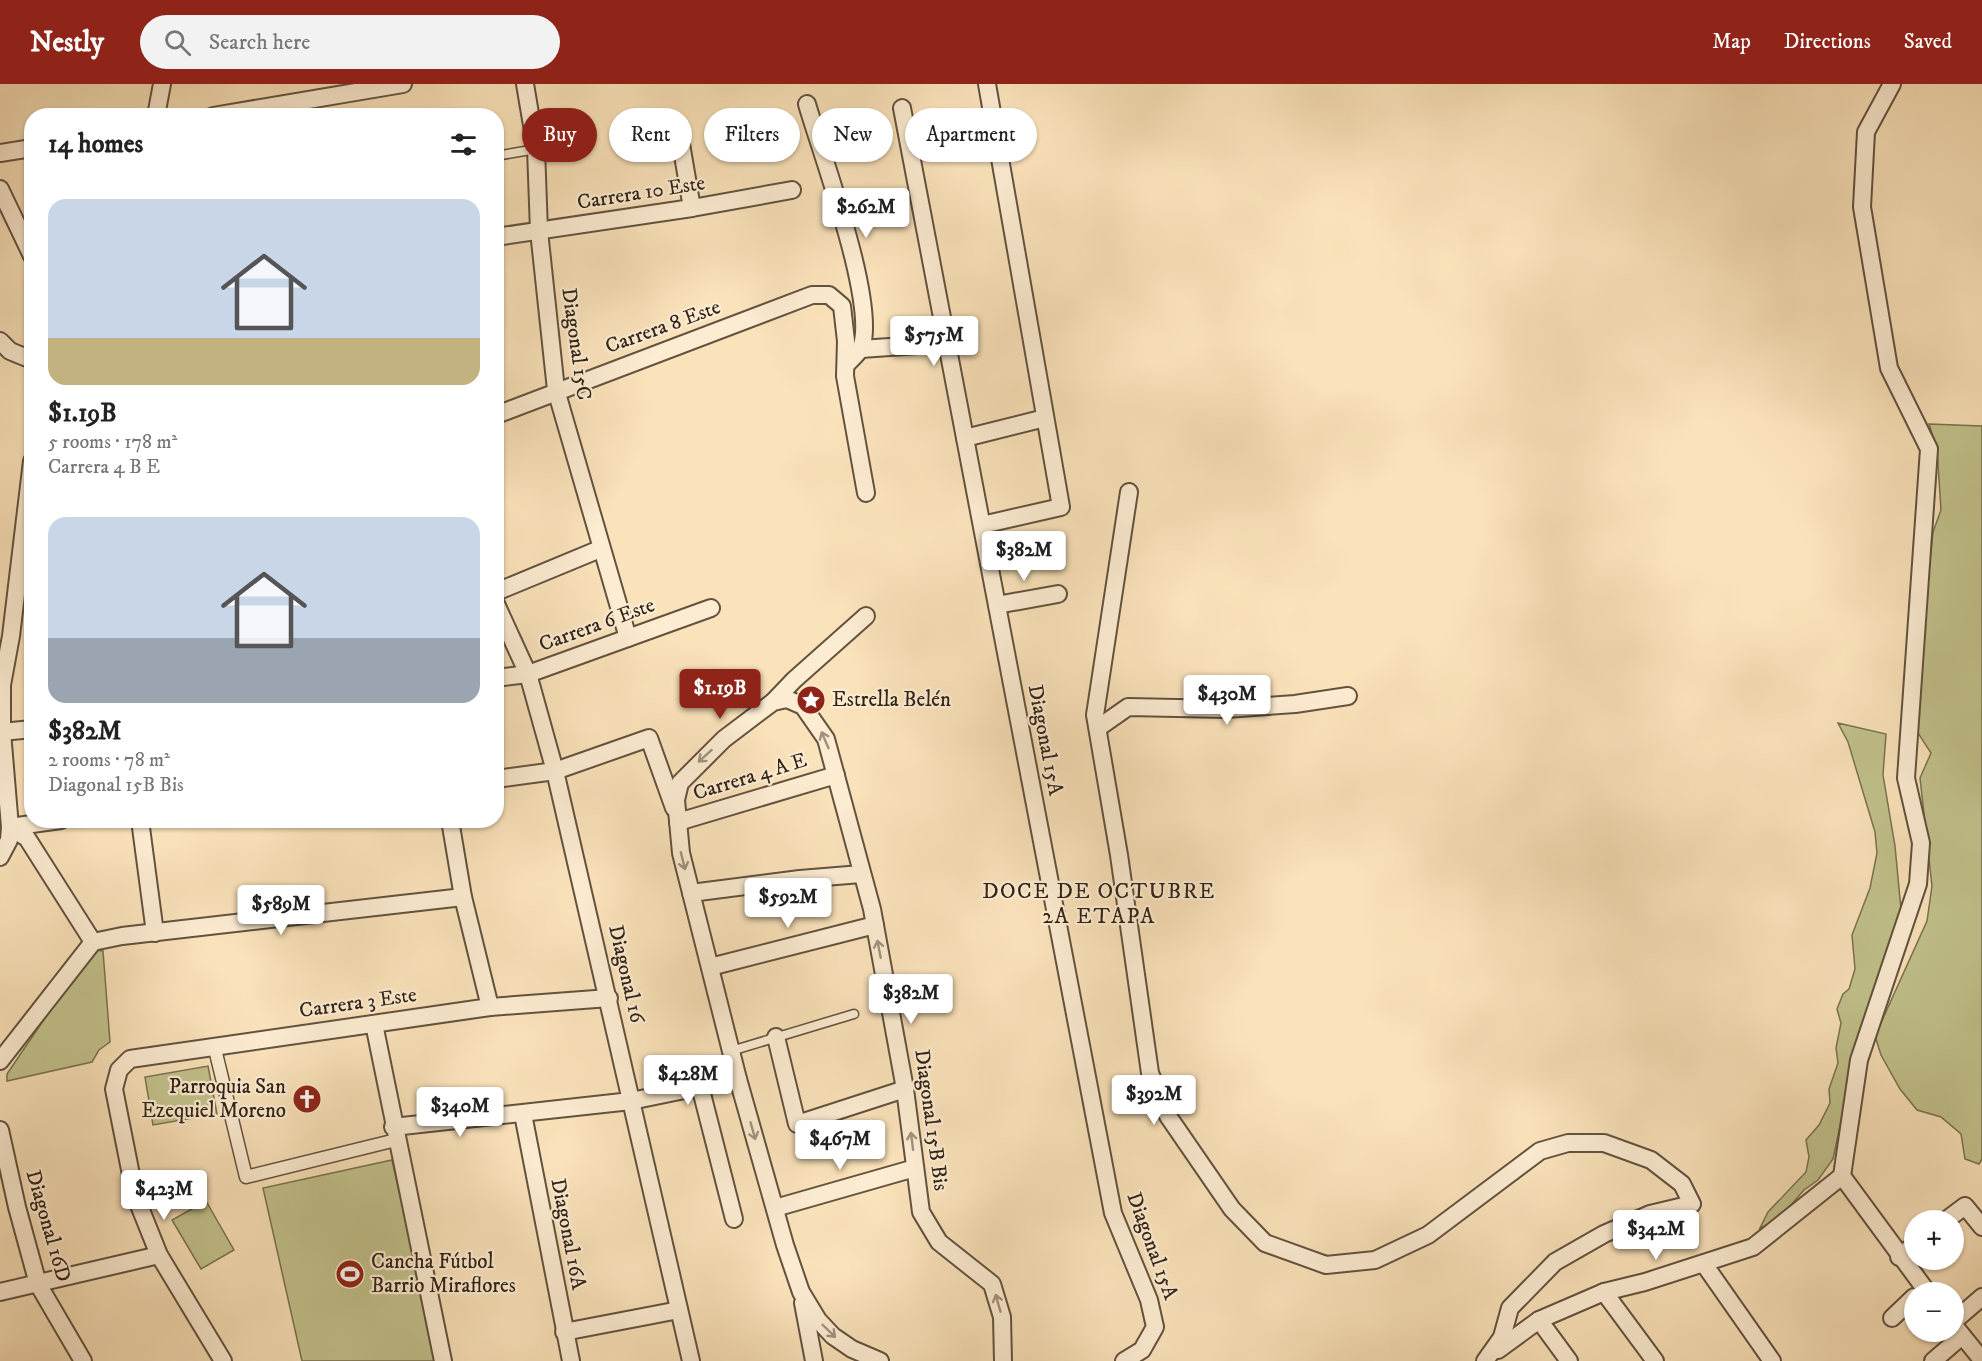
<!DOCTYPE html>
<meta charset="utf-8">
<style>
:root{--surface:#fff;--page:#f2f2f2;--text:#222;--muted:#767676;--accent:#8f2418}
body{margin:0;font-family:"IM FELL DW Pica",serif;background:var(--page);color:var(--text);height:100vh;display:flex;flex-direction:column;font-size:22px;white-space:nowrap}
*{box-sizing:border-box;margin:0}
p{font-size:20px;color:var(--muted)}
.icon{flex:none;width:33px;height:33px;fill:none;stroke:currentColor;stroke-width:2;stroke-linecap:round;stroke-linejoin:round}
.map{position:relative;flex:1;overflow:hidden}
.panel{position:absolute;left:24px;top:24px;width:480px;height:720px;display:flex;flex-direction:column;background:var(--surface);border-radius:24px;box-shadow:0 2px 4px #0004}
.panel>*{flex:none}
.top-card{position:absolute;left:522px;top:24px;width:570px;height:54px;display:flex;gap:12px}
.tools{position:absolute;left:1904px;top:1126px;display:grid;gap:12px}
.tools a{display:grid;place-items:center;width:60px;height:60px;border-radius:50%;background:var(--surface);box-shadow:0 2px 4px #0004;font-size:30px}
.price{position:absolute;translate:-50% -51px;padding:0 14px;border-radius:6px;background:#fff;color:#222;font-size:20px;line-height:39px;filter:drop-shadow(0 2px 3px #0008)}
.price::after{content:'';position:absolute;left:50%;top:36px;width:18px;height:14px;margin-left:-9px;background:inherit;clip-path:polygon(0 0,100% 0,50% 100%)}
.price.on{background:var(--accent);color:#fff}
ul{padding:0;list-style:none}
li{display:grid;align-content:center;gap:12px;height:318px;padding:0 24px}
li span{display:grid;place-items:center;height:186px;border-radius:18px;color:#555}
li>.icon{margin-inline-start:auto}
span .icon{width:108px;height:108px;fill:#fffc;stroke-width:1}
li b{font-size:26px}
h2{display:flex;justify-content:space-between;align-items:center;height:72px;padding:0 24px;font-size:26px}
.chip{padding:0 21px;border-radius:27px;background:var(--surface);box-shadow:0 2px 4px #0004;font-size:21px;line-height:54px}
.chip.on{background:var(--accent);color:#fff}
header{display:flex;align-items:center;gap:36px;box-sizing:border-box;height:84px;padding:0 30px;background:var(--accent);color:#fff}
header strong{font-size:28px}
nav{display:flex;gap:33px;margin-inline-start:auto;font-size:21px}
.search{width:420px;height:54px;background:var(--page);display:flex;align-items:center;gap:15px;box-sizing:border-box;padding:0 21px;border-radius:33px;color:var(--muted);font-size:22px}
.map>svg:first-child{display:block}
.green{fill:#c2c28c;stroke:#797251;stroke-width:1.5}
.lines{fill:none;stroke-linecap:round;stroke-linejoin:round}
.service-casing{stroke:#62523f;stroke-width:11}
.pedestrian-casing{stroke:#62523f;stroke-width:15}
.minor-casing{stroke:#62523f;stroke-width:20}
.service{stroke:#fcecd2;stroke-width:8}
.pedestrian{stroke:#fcecd2;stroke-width:12}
.minor{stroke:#fcecd2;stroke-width:16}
.oneway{stroke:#a0917d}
.labels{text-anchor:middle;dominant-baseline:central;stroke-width:4.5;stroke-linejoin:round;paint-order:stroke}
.street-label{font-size:21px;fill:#302216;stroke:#fcecd2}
.poi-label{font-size:21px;fill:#302216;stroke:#fcecd2;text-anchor:start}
.neighbourhood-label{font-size:22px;letter-spacing:1.5px;fill:#302216;stroke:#fcecd2}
</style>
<header>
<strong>Nestly</strong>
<div class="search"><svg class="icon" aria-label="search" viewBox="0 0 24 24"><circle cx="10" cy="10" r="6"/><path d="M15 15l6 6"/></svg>Search here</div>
<nav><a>Map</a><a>Directions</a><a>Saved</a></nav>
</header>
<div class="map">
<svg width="1982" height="1277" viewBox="0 0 1982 1277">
<rect width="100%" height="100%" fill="#fae2ba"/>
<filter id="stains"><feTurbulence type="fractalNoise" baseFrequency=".00333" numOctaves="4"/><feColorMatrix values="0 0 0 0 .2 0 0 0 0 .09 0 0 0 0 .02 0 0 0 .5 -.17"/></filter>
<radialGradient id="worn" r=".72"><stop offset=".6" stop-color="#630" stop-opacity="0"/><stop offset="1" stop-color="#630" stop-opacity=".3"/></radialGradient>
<g class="green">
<polygon points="1929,340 1982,342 1982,1075 1979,1080 1965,1075 1961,1050 1941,1033 1917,1026 1900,1005 1881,971 1875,952 1927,837 1932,802 1920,694 1931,669 1918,649 1919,583 1933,448 1941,426 1937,365"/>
<polygon points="1838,639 1886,650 1883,691 1895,762 1902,836 1853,980 1833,1075 1818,1096 1804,1106 1777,1137 1760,1144 1768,1128 1806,1088 1809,1073 1806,1056 1819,1041 1830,1019 1829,1005 1838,979 1836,964 1841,939 1837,925 1843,910 1849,905 1855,885 1852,851 1870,804 1877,769 1875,748 1848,658"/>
<polygon points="96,866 103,867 110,958 99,966 92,978 7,997 7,990 49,928"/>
<polygon points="208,982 217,1030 153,1041 145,993"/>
<polygon points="392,1076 437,1277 302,1277 263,1104"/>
<polygon points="206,1117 234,1166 201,1185 172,1136"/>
</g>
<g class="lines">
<g class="service-casing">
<g id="service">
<polyline points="496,72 536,65"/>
<polyline points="731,967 854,930"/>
</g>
</g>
<g class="pedestrian-casing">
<polyline id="pedestrian" points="214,961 246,1093 396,1056"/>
</g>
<g class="minor-casing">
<g id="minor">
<polyline points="525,0 536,65 539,147 556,306 628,554"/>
<path d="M807,20c14,49 71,201 54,244 -3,6 -11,12 -15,17"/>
<polyline points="902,24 1113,1129 1149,1216 1155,1243 1142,1266 1124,1277"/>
<polyline points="156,32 162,0"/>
<polyline points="213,32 403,0"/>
<polyline points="680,54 692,124"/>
<polyline points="0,69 32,64"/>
<polyline points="0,105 32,172"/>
<polyline points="496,153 692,124 792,106"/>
<polyline points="0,257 10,267 32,276"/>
<polyline points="861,265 947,259"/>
<polyline points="496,331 812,211 829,211 842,222 846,257 845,292 866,409"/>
<polyline points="965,354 1045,334"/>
<polyline points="1129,408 1095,631 1119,771 1150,989 1168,1032 1232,1125 1265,1159 1326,1181 1375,1176 1428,1151 1540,1067 1568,1059 1604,1059 1651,1076 1682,1100 1692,1120 1650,1130 1604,1150 1555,1178 1510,1224 1502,1253 1485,1277"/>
<polyline points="982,441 1061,423 987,0"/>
<polyline points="496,508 600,465"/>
<polyline points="496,520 528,590 555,687 691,1277"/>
<polyline points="997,521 1058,510"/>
<polyline points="496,594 528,590 711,524"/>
<polyline points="773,618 794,596 866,532"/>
<polyline points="1098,644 1128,623 1226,625 1295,620 1348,612"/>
<polyline points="2,648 32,645"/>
<polyline points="496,695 555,687 649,654 674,724"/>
<polyline points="140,736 155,849"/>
<polyline points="450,736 463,813 490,923"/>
<polyline points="678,738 836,691"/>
<polyline points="10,743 27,754 93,858"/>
<polyline points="10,743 61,736"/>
<polyline points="0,773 9,756 10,743 2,648 2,601 11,552 32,377"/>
<polyline points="691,809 800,795 861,790"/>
<polyline points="93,858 122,852 463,813"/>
<polyline points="710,883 875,841"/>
<polyline points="374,940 443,1277"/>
<polyline points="776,953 797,1040 905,1005"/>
<polyline points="0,977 93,858"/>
<polyline points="700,1002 734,1135"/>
<polyline points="523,1030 571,1277"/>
<polyline points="393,1043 631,1017 738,995"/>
<polyline points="0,1046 17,1123 38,1200 83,1277"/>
<polyline points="1842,1092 1928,1209"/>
<polyline points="775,1124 915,1084"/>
<polyline points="1945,1137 1965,1122 1982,1143"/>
<polyline points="1899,1173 1914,1161"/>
<polyline points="1704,1180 1772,1277"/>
<polyline points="0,1208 159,1171"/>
<polyline points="1604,1208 1655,1277"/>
<polyline points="803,1219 814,1277"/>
<polyline points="1892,1234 1914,1213"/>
<polyline points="1539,1236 1569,1277"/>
<polyline points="1953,1238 1982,1213"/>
<polyline points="1953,1240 1982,1276"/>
<polyline points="564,1248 679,1226"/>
<polyline points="1498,1266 1539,1236 1604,1208 1645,1198 1753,1163 1842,1092 1859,976 1918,800 1921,759 1906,694 1929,365 1889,284 1862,123 1866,48 1892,0"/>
<polyline points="223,1277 159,1171 135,1111 114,1005 119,986 130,975 490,923 609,914"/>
<polyline points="880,1277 852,1265 833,1252 818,1236 801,1208 785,1161 738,995 681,769 676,716 680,699 724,655 773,618 787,615 803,622 826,655 872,825 905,1005 921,1128 939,1158 992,1200 1002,1233 1003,1277"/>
<polyline points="1933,1277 1962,1252"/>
</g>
</g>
<use href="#service" class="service"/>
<use href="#pedestrian" class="pedestrian"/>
<use href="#minor" class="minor"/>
</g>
<defs><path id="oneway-shaft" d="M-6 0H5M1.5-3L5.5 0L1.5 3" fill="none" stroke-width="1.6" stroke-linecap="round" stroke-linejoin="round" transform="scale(1.5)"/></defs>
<g class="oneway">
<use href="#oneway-shaft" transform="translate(825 656) rotate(-113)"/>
<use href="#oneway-shaft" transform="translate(705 672) rotate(138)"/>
<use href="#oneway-shaft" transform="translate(683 777) rotate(76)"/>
<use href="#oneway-shaft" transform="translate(879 865) rotate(-101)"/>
<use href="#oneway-shaft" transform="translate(753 1047) rotate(74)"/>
<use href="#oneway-shaft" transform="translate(912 1057) rotate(-97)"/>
<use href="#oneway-shaft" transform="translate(998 1219) rotate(-106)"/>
<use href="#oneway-shaft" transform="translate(829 1247) rotate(44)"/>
</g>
<defs>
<g id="sight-disc" transform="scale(1.5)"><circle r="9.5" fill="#8f2418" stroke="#fcecd2"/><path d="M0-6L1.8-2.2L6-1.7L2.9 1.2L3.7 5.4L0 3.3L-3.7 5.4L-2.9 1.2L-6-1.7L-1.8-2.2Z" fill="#fff"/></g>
<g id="church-disc" transform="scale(1.5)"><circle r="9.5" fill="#8f2418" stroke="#fcecd2"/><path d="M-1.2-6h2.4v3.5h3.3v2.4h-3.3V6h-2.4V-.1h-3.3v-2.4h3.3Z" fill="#fff"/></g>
<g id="stadium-disc" transform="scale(1.5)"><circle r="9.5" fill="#8f2418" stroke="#fcecd2"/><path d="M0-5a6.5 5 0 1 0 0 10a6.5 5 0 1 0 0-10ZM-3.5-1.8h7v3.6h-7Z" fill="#fff"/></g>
</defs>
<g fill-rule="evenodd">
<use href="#sight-disc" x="811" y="616"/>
<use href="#church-disc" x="307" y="1015"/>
<use href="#stadium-disc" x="350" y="1190"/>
</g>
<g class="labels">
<g class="street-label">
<text transform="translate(641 109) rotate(-9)">Carrera 10 Este</text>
<text transform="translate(663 243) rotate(-20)">Carrera 8 Este</text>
<text transform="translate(576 260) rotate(82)">Diagonal 15C</text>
<text transform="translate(597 541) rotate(-20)">Carrera 6 Este</text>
<text transform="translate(1045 656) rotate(79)">Diagonal 15A</text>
<text transform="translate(750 693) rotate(-17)">Carrera 4 A E</text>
<text transform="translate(626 890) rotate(77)">Diagonal 16</text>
<text transform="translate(358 919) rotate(-8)">Carrera 3 Este</text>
<text transform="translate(931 1036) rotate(82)">Diagonal 15B Bis</text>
<text transform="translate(48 1142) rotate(74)">Diagonal 16D</text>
<text transform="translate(568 1150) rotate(79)">Diagonal 16A</text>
<text transform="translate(1152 1162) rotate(70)">Diagonal 15A</text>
</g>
<g class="poi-label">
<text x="832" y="616">Estrella Belén</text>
<text x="286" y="1003" text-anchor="end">Parroquia San<tspan x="286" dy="24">Ezequiel Moreno</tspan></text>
<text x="371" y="1178">Cancha Fútbol<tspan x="371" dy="24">Barrio Miraflores</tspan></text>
</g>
<g class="neighbourhood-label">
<text x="1099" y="807">DOCE DE OCTUBRE<tspan x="1099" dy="25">2A ETAPA</tspan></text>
</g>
</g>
<rect width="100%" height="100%" filter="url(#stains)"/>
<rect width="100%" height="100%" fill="url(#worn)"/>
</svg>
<div class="tools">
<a>+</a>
<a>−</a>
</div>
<b class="price" style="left:866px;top:155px">$262M</b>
<b class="price" style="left:934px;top:283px">$575M</b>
<b class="price" style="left:1024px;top:498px">$382M</b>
<b class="price on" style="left:720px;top:636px">$1.19B</b>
<b class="price" style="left:1227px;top:642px">$430M</b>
<b class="price" style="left:788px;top:845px">$592M</b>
<b class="price" style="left:281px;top:852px">$589M</b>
<b class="price" style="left:911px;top:941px">$382M</b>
<b class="price" style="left:688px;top:1022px">$428M</b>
<b class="price" style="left:1154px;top:1042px">$392M</b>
<b class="price" style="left:460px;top:1054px">$340M</b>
<b class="price" style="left:840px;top:1087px">$467M</b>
<b class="price" style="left:164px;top:1137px">$423M</b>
<b class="price" style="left:1656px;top:1177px">$342M</b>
<div class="top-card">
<a class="chip on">Buy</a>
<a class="chip">Rent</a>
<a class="chip">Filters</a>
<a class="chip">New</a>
<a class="chip">Apartment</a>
</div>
<section class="panel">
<h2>14 homes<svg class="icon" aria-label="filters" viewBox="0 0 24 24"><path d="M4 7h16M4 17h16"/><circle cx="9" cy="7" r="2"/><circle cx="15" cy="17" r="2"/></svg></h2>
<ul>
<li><span style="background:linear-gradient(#c9d6e8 75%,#c2b280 0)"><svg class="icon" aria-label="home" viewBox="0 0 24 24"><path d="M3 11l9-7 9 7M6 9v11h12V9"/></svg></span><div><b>$1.19B</b><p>5 rooms · 178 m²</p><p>Carrera 4 B E</p></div></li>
<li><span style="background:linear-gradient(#c9d6e8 65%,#9aa5b1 0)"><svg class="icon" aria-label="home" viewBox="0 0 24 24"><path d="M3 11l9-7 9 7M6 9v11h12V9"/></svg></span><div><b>$382M</b><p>2 rooms · 78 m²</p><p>Diagonal 15B Bis</p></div></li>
</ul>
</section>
</div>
